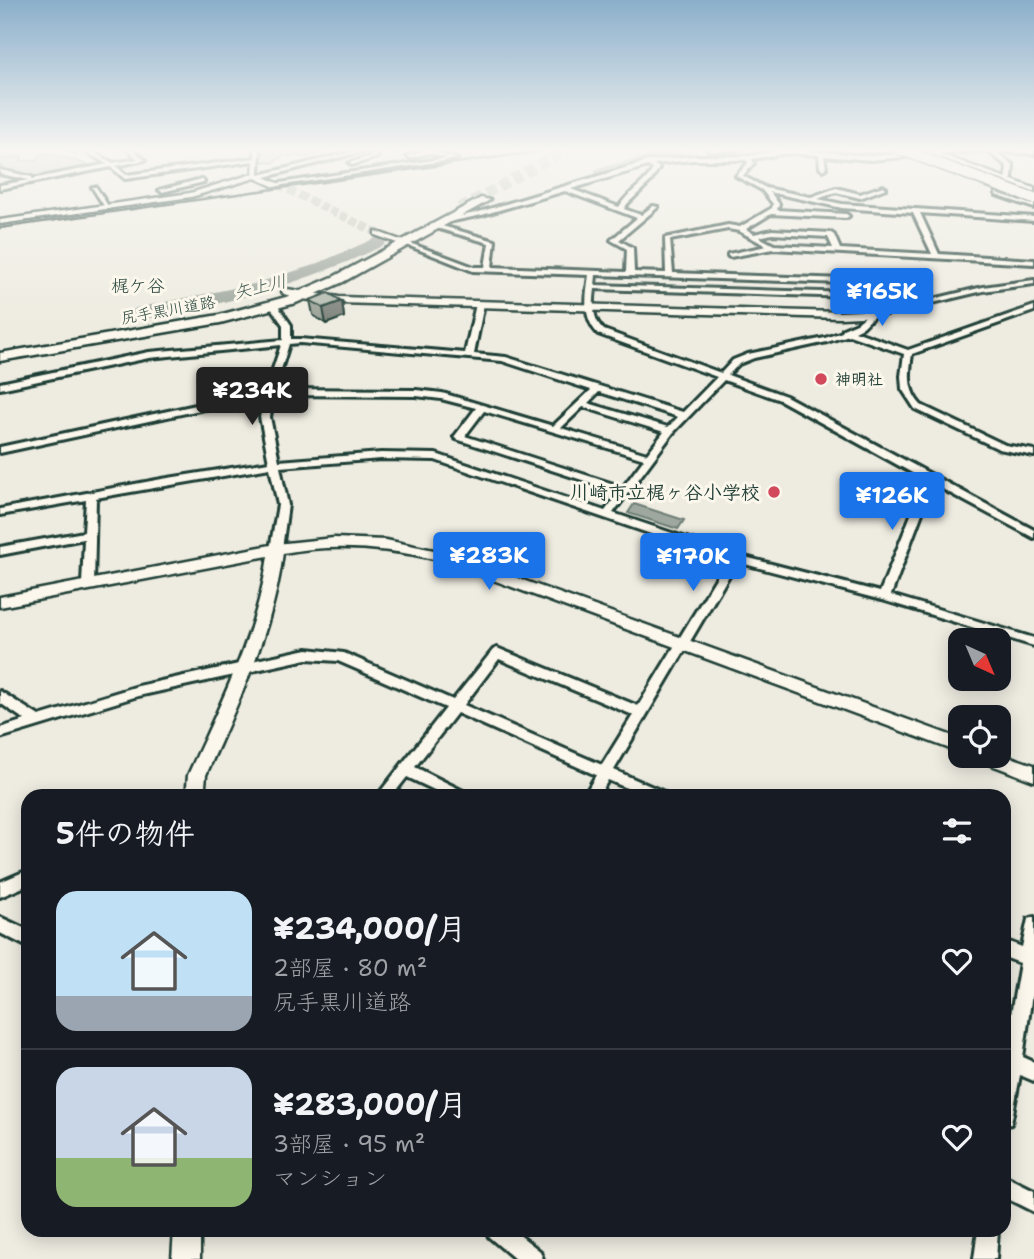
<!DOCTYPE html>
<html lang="ja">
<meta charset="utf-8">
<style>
:root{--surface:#171b24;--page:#242831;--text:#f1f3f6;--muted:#9ea1a6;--line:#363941;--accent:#1a73e8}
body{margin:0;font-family:"Shantell Sans","Klee One",sans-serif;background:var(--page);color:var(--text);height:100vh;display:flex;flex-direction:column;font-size:26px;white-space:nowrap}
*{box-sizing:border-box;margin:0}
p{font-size:23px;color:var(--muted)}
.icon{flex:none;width:38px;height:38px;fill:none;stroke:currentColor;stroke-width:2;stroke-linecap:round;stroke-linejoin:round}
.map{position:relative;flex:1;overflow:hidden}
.drawer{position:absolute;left:21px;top:789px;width:990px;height:448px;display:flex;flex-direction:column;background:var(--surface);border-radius:21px;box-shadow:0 4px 18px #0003}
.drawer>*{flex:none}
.needle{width:46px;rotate:136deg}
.fabs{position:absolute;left:948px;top:628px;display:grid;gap:14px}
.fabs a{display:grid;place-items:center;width:63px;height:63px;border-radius:14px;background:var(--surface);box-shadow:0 4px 18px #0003;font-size:35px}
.price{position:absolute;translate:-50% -60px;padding:0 16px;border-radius:7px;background:var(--accent);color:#fff;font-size:23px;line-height:46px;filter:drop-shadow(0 2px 4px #0008)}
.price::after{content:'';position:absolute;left:50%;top:42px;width:21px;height:16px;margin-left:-10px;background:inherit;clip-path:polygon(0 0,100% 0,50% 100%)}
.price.active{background:#222;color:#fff}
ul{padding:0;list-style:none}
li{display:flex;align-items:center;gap:21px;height:175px;padding:0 35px}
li+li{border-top:2px solid var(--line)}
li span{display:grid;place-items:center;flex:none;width:196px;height:140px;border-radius:21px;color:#555}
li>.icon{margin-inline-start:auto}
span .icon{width:84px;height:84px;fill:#fffc;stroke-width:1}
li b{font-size:30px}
h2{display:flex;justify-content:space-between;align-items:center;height:84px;padding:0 35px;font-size:30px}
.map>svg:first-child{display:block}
.green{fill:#cbcfc4;stroke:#75867c;stroke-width:2}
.water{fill:#9fa89f;stroke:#6c7d74;stroke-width:2}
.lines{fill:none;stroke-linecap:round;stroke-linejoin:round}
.river{fill:#9fa89f;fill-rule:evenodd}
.tertiary-tunnel{stroke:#c5c9be;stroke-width:8;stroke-dasharray:8 3.5;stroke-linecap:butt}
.primary-tunnel{stroke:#c5c9be;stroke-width:10;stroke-dasharray:10 5;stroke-linecap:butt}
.minor-casing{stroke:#1f3d34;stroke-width:6}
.tertiary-casing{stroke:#1f3d34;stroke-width:5}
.primary-casing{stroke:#1f3d34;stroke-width:5}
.trunk-casing{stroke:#1f3d34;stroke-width:5}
.minor{fill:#fbf7ec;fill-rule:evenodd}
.tertiary{fill:#fbf7ec;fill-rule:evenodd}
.primary{fill:#fbf7ec;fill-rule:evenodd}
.trunk{fill:#fbf7ec;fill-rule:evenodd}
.rail{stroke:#1f3d34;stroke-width:2.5}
.trunk-bridge-casing{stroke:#1f3d34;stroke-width:13;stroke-linecap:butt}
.trunk-bridge{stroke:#fbf7ec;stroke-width:10}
.wall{fill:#9ba197;stroke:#1f3d34;stroke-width:2}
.shaded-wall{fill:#7e837b;stroke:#1f3d34;stroke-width:2}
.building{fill:#b4bbb0;stroke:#1f3d34;stroke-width:2}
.poi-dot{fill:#d1495b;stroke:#fbf7ec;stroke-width:2.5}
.labels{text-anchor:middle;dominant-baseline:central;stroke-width:6;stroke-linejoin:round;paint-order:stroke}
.far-street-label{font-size:16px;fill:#1f3d34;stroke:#fbf7ec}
.far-poi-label{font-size:16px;font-weight:bold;fill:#1f3d34;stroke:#fbf7ec;text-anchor:start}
.far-neighbourhood-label{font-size:18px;fill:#1f3d34;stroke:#fbf7ec}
.far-water-label{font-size:18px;font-style:italic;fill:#455d54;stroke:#fbf7ec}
.poi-label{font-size:19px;font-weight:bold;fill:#1f3d34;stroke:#fbf7ec;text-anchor:end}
</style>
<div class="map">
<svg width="1034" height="1259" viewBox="0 0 1034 1259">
<rect width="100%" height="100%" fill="#eeece1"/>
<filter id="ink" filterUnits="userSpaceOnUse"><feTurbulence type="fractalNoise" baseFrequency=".0143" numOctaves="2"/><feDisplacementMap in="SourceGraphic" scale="14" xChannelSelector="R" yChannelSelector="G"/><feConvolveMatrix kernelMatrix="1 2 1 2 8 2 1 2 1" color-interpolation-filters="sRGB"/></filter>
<g filter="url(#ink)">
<g class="green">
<polygon points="285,149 310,151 331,149 305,157 284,155 273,163 258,160 262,153"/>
<path d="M49,153l42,13c-27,13 -61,13 -89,5l-2,-12 22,-3 -1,5 15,-1 4,-5z"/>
</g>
<polygon class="water" points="634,504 684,520 678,529 628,513"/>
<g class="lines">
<g class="river">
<polygon points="670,149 683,151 681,154 601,176 594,172 596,169"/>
<path d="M378,237l6,2 2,3 -2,3c-79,39 -161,60 -248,75l-9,-6 9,-6 118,-24 60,-19z"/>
</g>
<polyline class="tertiary-tunnel" points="278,185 378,233"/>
<polyline class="primary-tunnel" points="459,208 568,149"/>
<g class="minor-casing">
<g id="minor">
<polygon points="70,149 78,149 75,151"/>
<polygon points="81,149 87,149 113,163 138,159 126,149 132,149 145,160 116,166 126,175 255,158 255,149 260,149 259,175 363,149 371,149 258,179 253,175 254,161 125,179 111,167 0,189 0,185 29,180 0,174 0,170 32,177 32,179 107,164"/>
<polygon points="387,149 397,150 394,152"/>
<polygon points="422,149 428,149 457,159 276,186 273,184 447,158 430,153 410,158 407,156 424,151"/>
<polygon points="710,149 740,149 711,152 708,150"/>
<path d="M788,149l82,7 100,-7 64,1v4l-40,-3 19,14 -1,14 -6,3 -3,-2 3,-2 1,-12 -21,-16 -116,10 -46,-4 2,12 -3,2 -3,-2 -1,-13 -31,-2 -36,6 2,4 -11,13 23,12 45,9 25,-9 24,6 23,-8 3,2 -26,10 -24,-6 -18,7 24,5 192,13v4l-114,-8 19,41 95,6v4l-261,-15 -43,8 -2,-1v-2l39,-8 -28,-15 -11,-2 -58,11 3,33 202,7 27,5 27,15 54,-13 51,-7v4l-51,7 -55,13 -31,-15 -9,-2 -6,5 -28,5 -259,-8c-2,16 -3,30 9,41l117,43 12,-13 15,-6 77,-16 17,-6 1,-3 14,-6 14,-11h3v4l-11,11 -8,4 53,19 126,-44v5l-122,43c-3,20 -5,36 9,51l84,40 29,5v6l-35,-7 -84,-40 -13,-20 -1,-13 3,-22 -55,-19 -22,7 -73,16 -15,6 -11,11 58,21 248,134v8l-101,-54 -42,111 143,43v8l-152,-46 -145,-38 -123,208 50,22 2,4h-21l-37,-16 -9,16h-15l12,-21 -139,-62 -42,54 50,25 2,4h-20l-40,-19 -15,19h-15l69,-88 -108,-47 -31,-2 -169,37 -138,42v-10l25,-8 -25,-17v-12l39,25 99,-30 169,-37 37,4 109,47 40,-50 4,-2 141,58 89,-146 -292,-100 -54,-1 -101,8 8,38 -6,44 -6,4 -6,-4 8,-44 -8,-37 -174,30 -2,87 -6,4 -6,-4 2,-46 -84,16v-8l84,-15 2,-32 -86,15v-6l162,-30 107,-17 -9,-45 5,-21 -265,57v-6l266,-57 15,-45 -132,13 -149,31v-6l149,-31 134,-12v-15l-14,-20 4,-2h3l15,22v14h9l165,14 11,-49 4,-2 4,2 -10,50 32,3 177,55 34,-35 -119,-43c-16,-17 -12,-38 -9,-59l-116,-4 -71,-28 5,-1 67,25h11l4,-24 -56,-16v-2l2,-1 60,17 -3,26 134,5 1,-23 -16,-9 26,-22 -72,-27 -83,24 -34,7 -3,-2 34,-8 169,-51 45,-5h56zM693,160h54l1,3 -12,13 26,14 11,14 -1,4 -32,19 -12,-2 -63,13 1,35 -32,-1 -1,-24 -14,-8 39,-33 -5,-1 -12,9 -17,-6 3,-5 24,-23 8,-13 -5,-4zM648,166l5,3c-8,16 -25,22 -34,38l-48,-18zM770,192l72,16 71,5 19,41 -92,-5 -6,-14 -3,-2 -59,-3 -18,4 -8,-5 25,-15 75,4 3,-2 -3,-2 -69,-4 2,-6zM772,234l56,3 5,11 -59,-3 -15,-8zM596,275l279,9 6,1 -4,3 -23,5 -259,-8zM300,343l202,18 89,29 -38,36 -111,-33 -26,-3 -141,-1 14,-45zM724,380l56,20 145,80 -45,112 -143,-37 -124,-42 60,-80zM599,392l79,25 -10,10 -80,-24zM274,395l142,1 25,3 35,9 -22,29 2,2 163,53 -14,19 -169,-57 -55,-1 -102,8 -9,-44zM583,407l81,25 -17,22 -86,-26zM484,411l160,48 -21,28 -158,-51zM499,659l134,56 -31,50 -138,-60z"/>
<polygon points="376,154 378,157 352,165 349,163"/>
<polygon points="202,179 204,182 162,192 159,190"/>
<polygon points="92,187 96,187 110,209 106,209"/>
<polygon points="996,193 1034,204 1034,208 996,195"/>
<polygon points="28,870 28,885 0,897 0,882"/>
<polygon points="0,917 28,930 28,947 0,933"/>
<polygon points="1034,917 1034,980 1023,1057 1034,1062 1034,1081 1020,1075 1011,1124 1004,1126 1004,1055 1020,963 1004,957 1004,940 1022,947 1028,919"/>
<polygon points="1004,1176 1034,1191 1034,1212 1004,1197"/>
<polygon points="486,1230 513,1230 540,1251 543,1259 515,1259 489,1237"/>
<polygon points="978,1230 998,1230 996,1259 974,1259"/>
</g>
</g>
<g class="tertiary-casing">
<g id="tertiary">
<polygon points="256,173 282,185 275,187 255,178 191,197 0,224 0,220 190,193"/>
<polygon points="375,231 409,243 405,246 375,235"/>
<polygon points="287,289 339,297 840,312 881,310 928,299 933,302 881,316 840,318 339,303 301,299 284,294 282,292"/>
<path d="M334,538l52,2 62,13 513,186v14l-522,-193c-52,-12 -104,-17 -156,-7 -10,79 -45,149 -77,222l-2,21h-18l2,-21c32,-71 69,-141 80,-219l-268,51v-10l276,-53z"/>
<polygon points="999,753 1034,765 1034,781 981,761 978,756 999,756"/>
<polygon points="174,1230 200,1230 200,1259 172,1259"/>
</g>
</g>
<g class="primary-casing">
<polygon id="primary" points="481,198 490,200 343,282 296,303 220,323 0,361 0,353 219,315 286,297 335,276"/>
</g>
<g class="trunk-casing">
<polygon id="trunk" points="913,149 926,149 1034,188 1034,194"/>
</g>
<use href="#minor" class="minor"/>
<use href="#tertiary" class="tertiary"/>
<use href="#primary" class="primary"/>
<use href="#trunk" class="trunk"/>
<polyline class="rail" points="0,228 554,149"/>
<g class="trunk-bridge-casing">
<polyline id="trunk-bridge" points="899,149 1034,199"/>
</g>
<use href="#trunk-bridge" class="trunk-bridge"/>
</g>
<polygon class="wall" points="310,300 342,301 344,317 326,324 313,315"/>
<polygon class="shaded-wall" points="342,301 344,317 326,324 323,308"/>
<polygon class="building" points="328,293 342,301 323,308 310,300"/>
</g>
<linearGradient id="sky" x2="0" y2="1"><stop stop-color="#8bafcb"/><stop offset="0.46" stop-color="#f7f6f2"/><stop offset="1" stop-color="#f7f6f2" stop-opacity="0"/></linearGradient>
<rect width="1034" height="325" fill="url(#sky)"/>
<g class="poi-dot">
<circle cx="821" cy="379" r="7"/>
<circle cx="774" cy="492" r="7"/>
</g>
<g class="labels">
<g class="far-street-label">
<text transform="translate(168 310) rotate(-10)">尻手黒川道路</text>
</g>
<g class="far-poi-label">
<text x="835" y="379">神明社</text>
</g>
<g class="far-neighbourhood-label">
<text x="138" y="286">梶ケ谷</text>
</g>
<g class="far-water-label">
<text transform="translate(260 287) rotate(-14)">矢上川</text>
</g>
<g class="poi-label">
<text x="760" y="492">川崎市立梶ヶ谷小学校</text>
</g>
</g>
</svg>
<div class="fabs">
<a><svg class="needle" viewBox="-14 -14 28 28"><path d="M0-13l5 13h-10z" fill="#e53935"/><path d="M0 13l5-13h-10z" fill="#9ea1a6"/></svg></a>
<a><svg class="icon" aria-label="locate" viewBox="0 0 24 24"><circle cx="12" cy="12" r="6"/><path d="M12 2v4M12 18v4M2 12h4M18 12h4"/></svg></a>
</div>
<b class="price" style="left:882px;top:328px">¥165K</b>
<b class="price active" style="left:252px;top:427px">¥234K</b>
<b class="price" style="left:892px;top:532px">¥126K</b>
<b class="price" style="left:489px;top:592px">¥283K</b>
<b class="price" style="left:693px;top:593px">¥170K</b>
<section class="drawer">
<h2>5件の物件<svg class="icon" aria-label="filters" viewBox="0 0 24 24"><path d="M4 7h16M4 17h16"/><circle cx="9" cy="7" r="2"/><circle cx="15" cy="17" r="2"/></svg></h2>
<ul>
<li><span style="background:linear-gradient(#bfe0f5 75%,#9aa5b1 0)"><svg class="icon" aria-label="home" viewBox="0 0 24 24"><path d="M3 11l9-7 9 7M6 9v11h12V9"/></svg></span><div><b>¥234,000/月</b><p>2部屋 · 80 m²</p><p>尻手黒川道路</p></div><svg class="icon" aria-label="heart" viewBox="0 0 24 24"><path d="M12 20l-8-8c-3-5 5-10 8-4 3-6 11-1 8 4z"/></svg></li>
<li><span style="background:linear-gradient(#c9d6e8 65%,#8fb573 0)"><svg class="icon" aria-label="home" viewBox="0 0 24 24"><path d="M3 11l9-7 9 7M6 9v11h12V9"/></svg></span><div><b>¥283,000/月</b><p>3部屋 · 95 m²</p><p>マンション</p></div><svg class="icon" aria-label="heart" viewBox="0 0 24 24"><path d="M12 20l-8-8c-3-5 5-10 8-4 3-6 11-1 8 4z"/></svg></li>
</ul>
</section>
</div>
